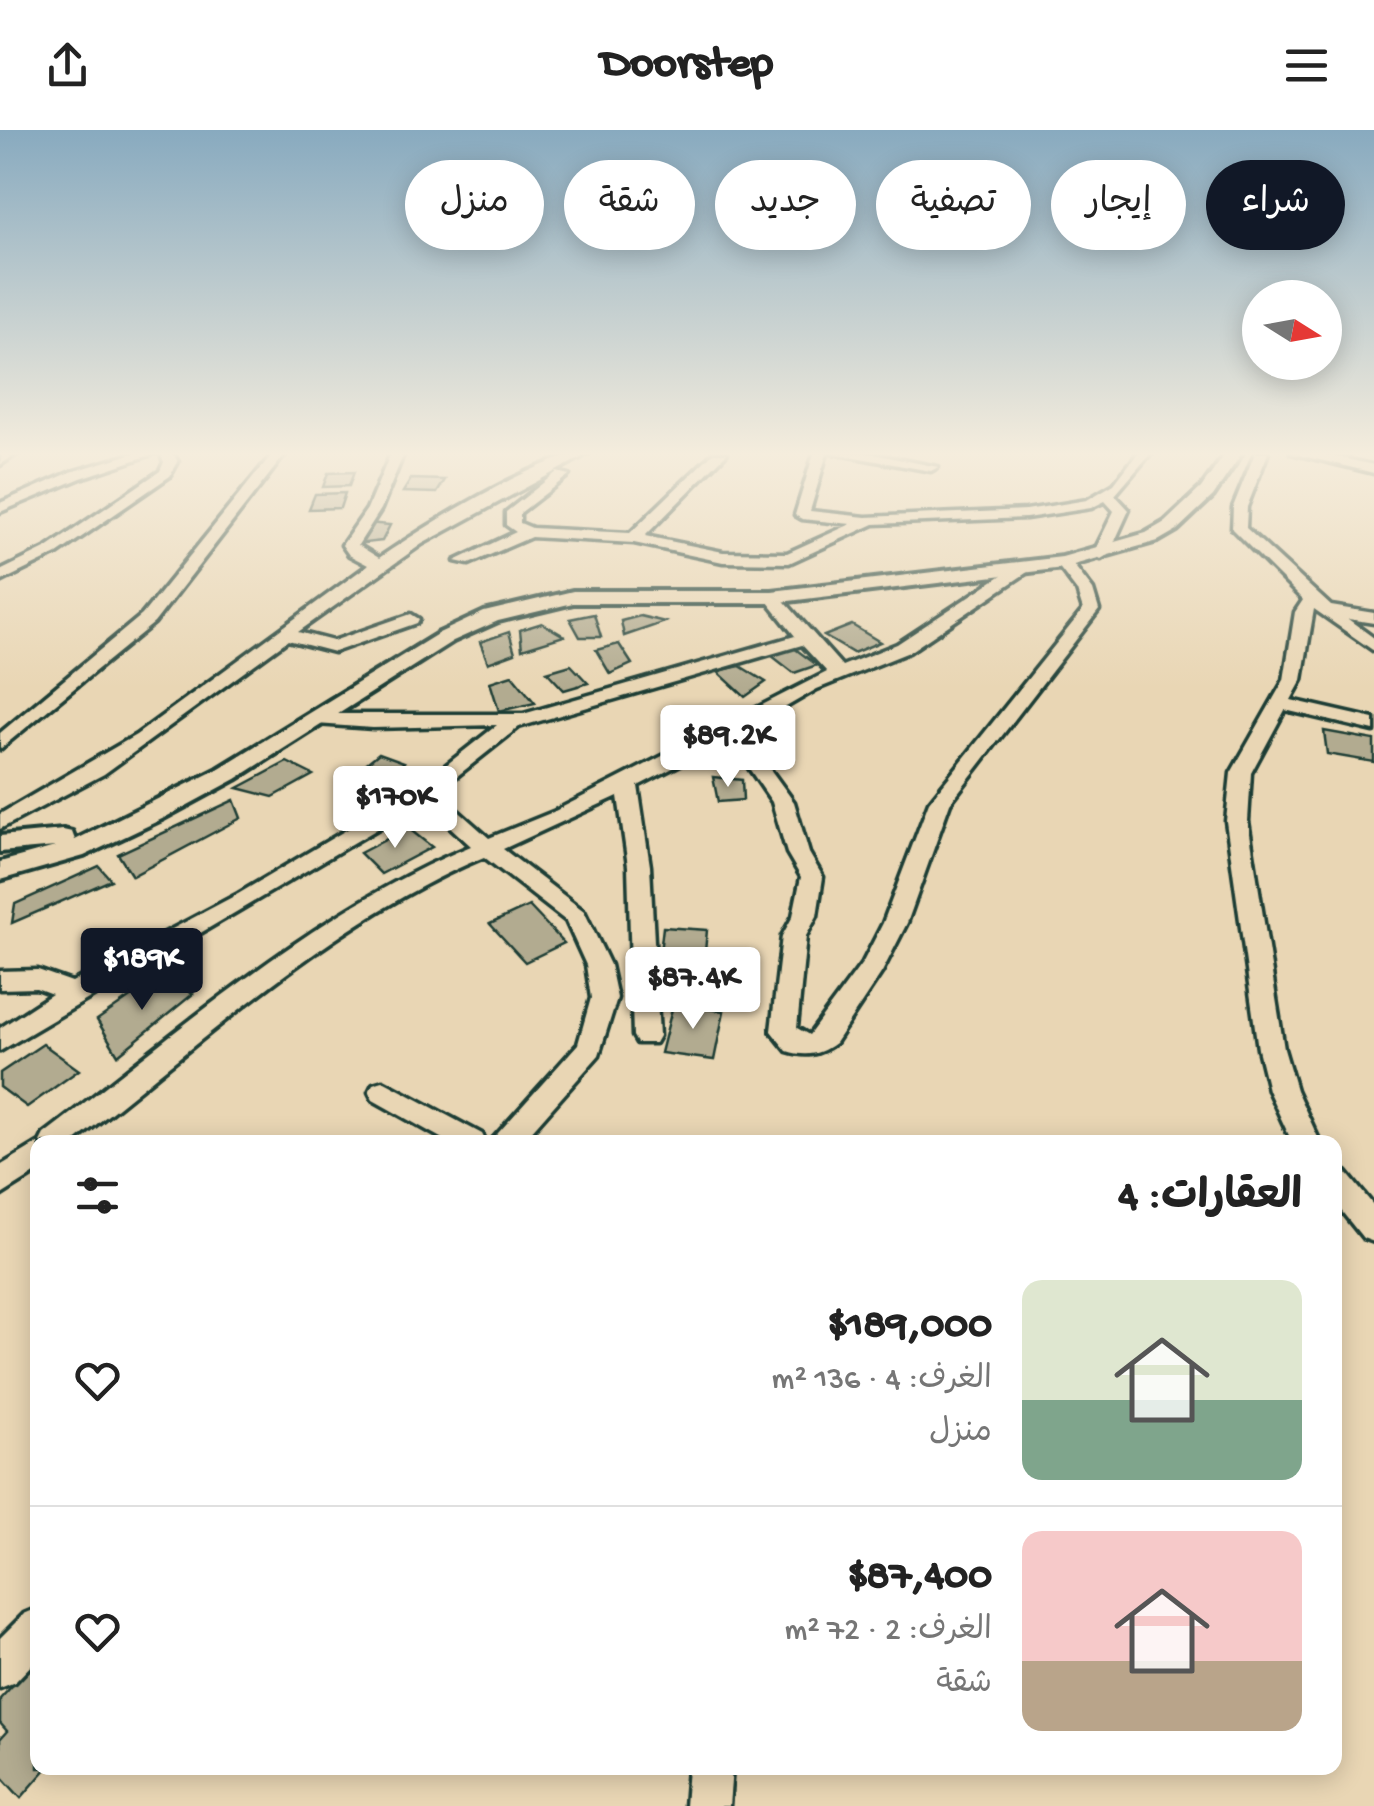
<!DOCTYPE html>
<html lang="ar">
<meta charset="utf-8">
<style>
:root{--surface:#fff;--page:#f6f6f6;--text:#222;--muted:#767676;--line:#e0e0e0;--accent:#111827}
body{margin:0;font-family:"Gochi Hand","Playpen Sans Arabic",sans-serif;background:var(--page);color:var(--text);direction:rtl;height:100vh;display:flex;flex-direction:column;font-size:38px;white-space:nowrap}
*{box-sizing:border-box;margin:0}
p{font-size:32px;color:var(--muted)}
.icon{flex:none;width:55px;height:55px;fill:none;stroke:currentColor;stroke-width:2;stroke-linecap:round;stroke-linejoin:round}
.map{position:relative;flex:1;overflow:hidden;direction:ltr}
.side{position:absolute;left:30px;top:1005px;width:1312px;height:640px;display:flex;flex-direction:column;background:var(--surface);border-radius:20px;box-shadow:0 5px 25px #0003;direction:rtl}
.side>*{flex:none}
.guide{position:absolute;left:30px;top:30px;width:1315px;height:90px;direction:rtl;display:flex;gap:20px}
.needle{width:65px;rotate:101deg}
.controls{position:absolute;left:1242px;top:150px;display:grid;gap:20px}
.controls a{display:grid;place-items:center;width:100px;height:100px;border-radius:50%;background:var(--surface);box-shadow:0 5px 25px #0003;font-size:50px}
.price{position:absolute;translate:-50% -85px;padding:0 22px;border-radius:10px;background:#fff;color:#222;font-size:32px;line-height:65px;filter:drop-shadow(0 2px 5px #0008)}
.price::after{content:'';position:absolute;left:50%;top:60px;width:30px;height:22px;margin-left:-15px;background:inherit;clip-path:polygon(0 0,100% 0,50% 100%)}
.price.selected{background:var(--accent);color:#fff}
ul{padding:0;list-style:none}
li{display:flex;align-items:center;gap:30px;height:250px;padding:0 40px}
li+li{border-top:2px solid var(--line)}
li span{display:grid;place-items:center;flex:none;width:280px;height:200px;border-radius:20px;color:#555}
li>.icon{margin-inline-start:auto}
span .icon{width:120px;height:120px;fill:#fffc;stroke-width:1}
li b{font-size:42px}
h2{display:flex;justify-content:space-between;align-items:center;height:120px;padding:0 40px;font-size:42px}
.pill{padding:0 35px;border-radius:45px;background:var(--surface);box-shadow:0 5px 25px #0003;font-size:35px;line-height:90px}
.pill.selected{background:var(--accent);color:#fff}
header{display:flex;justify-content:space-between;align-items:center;height:130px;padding:0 40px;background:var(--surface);font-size:45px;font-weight:700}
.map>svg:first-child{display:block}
.building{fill:#b2ab90;stroke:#1f3d34;stroke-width:2.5}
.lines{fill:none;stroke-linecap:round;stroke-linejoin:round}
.minor-casing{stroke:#1f3d34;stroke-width:7}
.major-casing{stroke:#1f3d34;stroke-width:8}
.highway-casing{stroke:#1f3d34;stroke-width:7}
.minor{fill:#e9d6b4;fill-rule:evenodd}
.major{fill:#e9d6b4;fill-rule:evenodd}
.highway{fill:#e9d6b4;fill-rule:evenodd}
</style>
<header><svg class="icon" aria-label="menu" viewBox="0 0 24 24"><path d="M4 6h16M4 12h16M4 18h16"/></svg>Doorstep<svg class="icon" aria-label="share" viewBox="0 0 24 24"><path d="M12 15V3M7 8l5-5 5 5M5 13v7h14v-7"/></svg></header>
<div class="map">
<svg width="1374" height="1676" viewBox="0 0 1374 1676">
<rect width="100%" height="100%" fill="#e9d6b4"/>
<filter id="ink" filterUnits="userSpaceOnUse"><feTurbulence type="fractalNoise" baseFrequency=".01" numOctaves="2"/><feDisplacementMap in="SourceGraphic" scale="20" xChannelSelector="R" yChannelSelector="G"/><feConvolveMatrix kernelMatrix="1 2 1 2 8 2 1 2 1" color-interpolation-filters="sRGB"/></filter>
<g filter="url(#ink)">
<g class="building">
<polygon points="354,342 349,356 323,357 328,343"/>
<polygon points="411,349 445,350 437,363 403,362"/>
<polygon points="345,363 340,378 309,379 315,364"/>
<polygon points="367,393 390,395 382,411 356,414"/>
<polygon points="594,484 601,507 580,507 570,489"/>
<polygon points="640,486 665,492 624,506 621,491"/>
<polygon points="542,493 564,506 522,519 520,500"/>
<polygon points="852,495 880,512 853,523 824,506"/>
<polygon points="509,502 515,523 488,533 480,512"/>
<polygon points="619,514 632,534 610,544 596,520"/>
<polygon points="794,518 817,535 794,543 772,526"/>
<polygon points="571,535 588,553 564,560 547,542"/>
<polygon points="740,536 766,552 745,567 717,541"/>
<polygon points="512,545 535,573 499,581 490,552"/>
<polygon points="1324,601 1374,610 1374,632 1327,624"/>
<polygon points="379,623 404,632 375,666 340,655"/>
<polygon points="287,632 313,645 273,667 238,658"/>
<polygon points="713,647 742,650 743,670 718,672"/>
<polygon points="234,670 241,688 132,746 118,724"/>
<polygon points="408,698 432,717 381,744 360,723"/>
<polygon points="99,736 111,750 12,793 15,774"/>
<polygon points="529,776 564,813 525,832 490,794"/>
<polygon points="663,797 707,800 704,833 659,831"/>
<polygon points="161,846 193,864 118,925 97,890"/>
<polygon points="673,875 724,881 714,930 661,923"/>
<polygon points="43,914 79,940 27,977 0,957 0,943"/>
<polygon points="38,1528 38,1638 47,1638 21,1668 0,1645 0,1609 7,1601 0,1593 0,1569"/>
</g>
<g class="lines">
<g class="minor-casing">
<g id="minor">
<polygon points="18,323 0,335 2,323"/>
<polygon points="134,323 156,323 81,348 0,382 0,373 71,342"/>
<polygon points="160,323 173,323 178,332 170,346 57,424 0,452 0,441 47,418 160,341 164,332"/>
<polygon points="273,323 286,323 154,493 0,619 0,603 142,485"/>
<path d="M391,323h13l-23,56 -23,36 21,13c42,-29 163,-105 210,-105l-167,91 -124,88 35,9 78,-27 8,5 -2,4 -83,29 -46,-12 -184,134 -104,55v-15l136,-79 232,-170 -19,-10 -7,-10 25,-36z"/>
<polygon points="713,323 727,323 645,406 723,422 787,423 851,394 802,389 795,385 814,323 827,323 810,381 866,387 1026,380 1087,370 1114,354 1138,323 1151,323 1115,365 1129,380 1109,424 1101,429 1093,424 1114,381 1105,371 1091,378 1026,388 874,394 789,433 723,432 634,413 531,407 469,434 455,431 516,402 506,395 506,382 557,342 569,345 520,383 520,393 532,398 630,403"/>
<polygon points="833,323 868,323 938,337 931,341"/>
<polygon points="1255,323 1268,323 1247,377 1246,398 1331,476 1374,483 1374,493 1348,489 1374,508 1374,521 1314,479 1302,550 1291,570 1374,589 1374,601 1285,580 1251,643 1248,691 1284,919 1296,960 1320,1012 1292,1012 1268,960 1258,919 1226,691 1231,643 1284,550 1295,482 1303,470 1232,399 1233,377"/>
<polygon points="1291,323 1318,323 1374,335 1374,343"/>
<path d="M1057,429h12l24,31 6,20 -149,193 -43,120 -25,49 -47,71c-16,12 -29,14 -48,8l-16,-20 11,-95 11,-20 8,-39 -14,-24 -15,-51 -43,-63 -91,47 12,80 9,170 -4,7h-18l-4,-7 -5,-170 -10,-70 -115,53 81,62 26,54 7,33 -18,57 -77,87h-32l88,-98 13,-46 -5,-33 -20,-44 -82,-64c-150,62 -283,186 -410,285h-34l4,-8c133,-101 272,-225 427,-288l-48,-44 -423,249v-23l52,-34 -16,-6 -36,1v-18l38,-1 34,12 166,-88 179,-106 80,-63 -124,3 -57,-4 -7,-2v-8h214l272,-78 -31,-39 8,-5 6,2 64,72 55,-22 120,-79h12v6l-120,81 -92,37 -74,43 51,70 15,51 14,24 -6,39 -11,20 -9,92 12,7 54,-73 20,-39 46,-121 154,-192 -6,-19 -22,-29zM802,515l25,27 -274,140 -64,26 -52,-46 82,-65z"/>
<polygon points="383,951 482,1004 486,1012 448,1012 373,970 369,962 373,954"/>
<polygon points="38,1013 38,1042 0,1066 0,1036"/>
<polygon points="1335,1038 1346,1042 1374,1076 1374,1112 1363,1108 1335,1073"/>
<polygon points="38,1478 38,1528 15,1552 0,1558 0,1508 24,1484"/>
<polygon points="688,1638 732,1638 729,1676 685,1676"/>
</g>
</g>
<g class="major-casing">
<polygon id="major" points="1226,323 1242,323 1213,366 1177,400 1158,411 1063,438 772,473 573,473 498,491 453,511 236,649 162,689 84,726 0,750 0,732 55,717 0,722 0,706 63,700 72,702 75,710 218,639 439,503 484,482 573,461 772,461 1062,427 1146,403 1165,392 1201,358"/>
</g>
<g class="highway-casing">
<polygon id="highway" points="1351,323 1374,323 1374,332 1353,327"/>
</g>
<use href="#minor" class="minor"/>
<use href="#major" class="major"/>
<use href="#highway" class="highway"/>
</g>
</g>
<linearGradient id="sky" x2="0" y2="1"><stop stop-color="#88aabf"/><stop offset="0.58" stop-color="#f5eddd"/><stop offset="1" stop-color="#f5eddd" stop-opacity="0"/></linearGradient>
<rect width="1374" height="558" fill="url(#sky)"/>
</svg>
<div class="controls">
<a><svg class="needle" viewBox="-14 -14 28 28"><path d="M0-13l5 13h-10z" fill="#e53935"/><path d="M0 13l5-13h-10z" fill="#767676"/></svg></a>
</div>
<b class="price" style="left:728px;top:660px">$89.2K</b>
<b class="price" style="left:395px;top:721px">$170K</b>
<b class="price selected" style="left:142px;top:883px">$189K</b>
<b class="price" style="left:693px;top:902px">$87.4K</b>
<div class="guide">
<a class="pill selected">شراء</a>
<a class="pill">إيجار</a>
<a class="pill">تصفية</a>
<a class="pill">جديد</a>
<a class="pill">شقة</a>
<a class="pill">منزل</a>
</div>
<section class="side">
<h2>العقارات: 4<svg class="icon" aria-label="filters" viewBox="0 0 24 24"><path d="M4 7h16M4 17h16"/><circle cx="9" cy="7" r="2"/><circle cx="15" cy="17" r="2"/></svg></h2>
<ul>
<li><span style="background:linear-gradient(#dfe7d0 60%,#7fa58c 0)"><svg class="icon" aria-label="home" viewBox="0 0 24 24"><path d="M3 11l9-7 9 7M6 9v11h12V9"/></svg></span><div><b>$189,000</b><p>الغرف: 4 · 136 m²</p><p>منزل</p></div><svg class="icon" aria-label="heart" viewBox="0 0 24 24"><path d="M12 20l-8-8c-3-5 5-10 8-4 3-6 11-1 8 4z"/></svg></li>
<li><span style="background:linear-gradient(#f6c9c9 65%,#b9a48a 0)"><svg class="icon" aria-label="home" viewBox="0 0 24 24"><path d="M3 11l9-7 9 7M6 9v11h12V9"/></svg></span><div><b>$87,400</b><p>الغرف: 2 · 72 m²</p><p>شقة</p></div><svg class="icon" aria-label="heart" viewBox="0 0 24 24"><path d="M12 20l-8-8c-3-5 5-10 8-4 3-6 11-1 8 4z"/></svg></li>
</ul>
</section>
</div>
